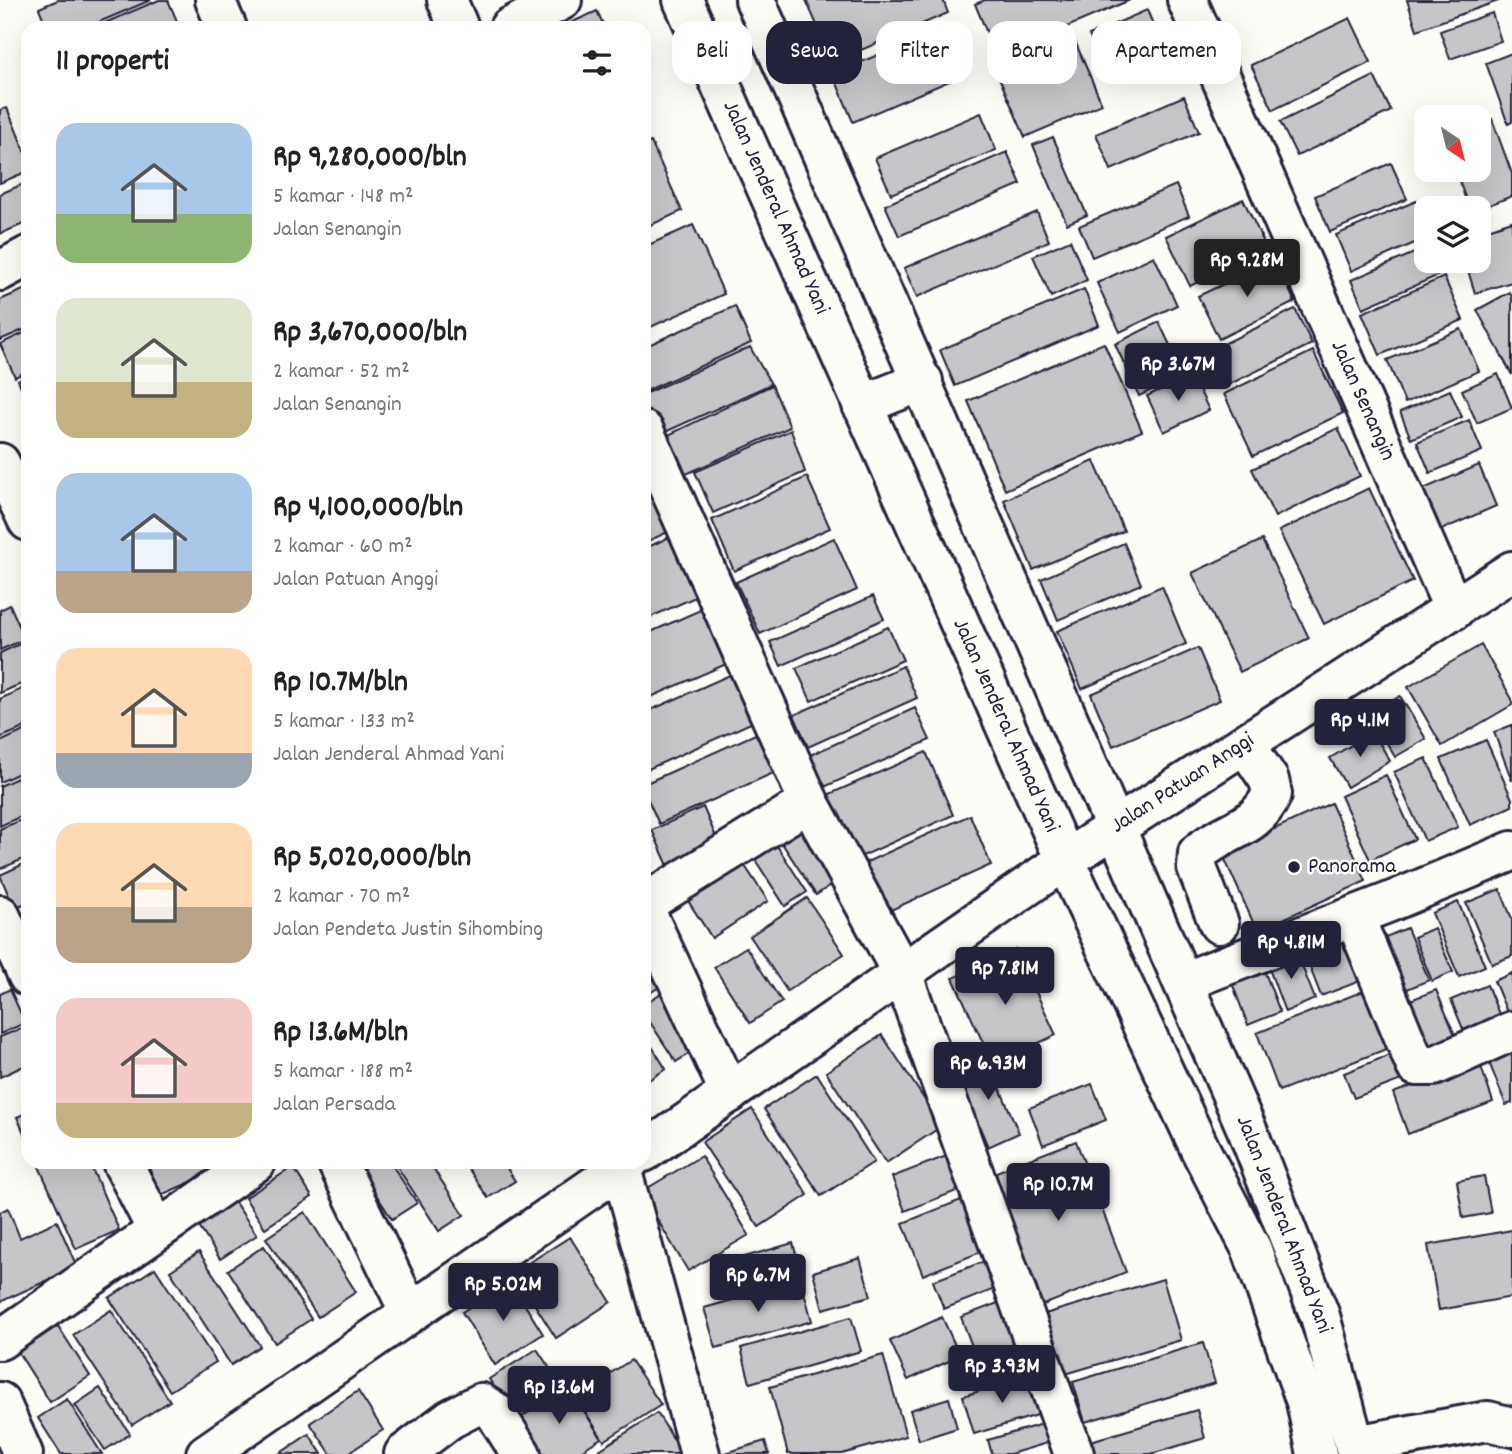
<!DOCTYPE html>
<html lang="id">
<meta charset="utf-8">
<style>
:root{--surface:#fff;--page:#f6f6f6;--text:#222;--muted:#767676;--accent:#22223b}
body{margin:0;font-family:Dekko,sans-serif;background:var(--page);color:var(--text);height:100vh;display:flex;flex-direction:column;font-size:26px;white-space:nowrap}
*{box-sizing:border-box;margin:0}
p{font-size:23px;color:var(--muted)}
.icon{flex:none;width:38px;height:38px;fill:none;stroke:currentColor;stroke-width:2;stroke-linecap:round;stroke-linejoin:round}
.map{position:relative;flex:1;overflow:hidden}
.drawer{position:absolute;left:21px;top:21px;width:630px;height:1148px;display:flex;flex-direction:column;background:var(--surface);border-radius:21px;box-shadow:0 7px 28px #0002}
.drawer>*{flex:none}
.banner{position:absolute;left:672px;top:21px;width:665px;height:63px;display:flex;gap:14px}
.needle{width:46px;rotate:145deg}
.tools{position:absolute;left:1414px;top:105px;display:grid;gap:14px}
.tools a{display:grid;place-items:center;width:77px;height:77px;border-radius:14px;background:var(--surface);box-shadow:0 7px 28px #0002;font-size:35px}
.price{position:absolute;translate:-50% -60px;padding:0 16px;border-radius:7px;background:var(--accent);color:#fff;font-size:23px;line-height:46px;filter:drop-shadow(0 2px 4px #0008)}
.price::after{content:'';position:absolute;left:50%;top:42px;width:21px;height:16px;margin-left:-10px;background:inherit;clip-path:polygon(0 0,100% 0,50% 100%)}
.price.on{background:#222;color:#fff}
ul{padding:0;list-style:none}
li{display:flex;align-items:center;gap:21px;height:175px;padding:0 35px}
li span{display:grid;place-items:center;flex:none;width:196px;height:140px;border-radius:21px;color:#555}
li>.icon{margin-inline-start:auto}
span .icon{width:84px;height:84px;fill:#fffc;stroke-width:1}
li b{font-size:30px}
h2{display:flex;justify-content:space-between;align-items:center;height:84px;padding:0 35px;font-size:30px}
.tag{padding:0 24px;border-radius:21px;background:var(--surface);box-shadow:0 7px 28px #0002;font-size:24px;line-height:63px}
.tag.on{background:var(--accent);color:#fff}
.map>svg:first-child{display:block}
.building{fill:#c6c6c8;stroke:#22223b;stroke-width:2}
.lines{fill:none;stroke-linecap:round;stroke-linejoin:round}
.minor-casing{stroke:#22223b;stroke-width:44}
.major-casing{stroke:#22223b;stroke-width:44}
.minor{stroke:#fdfcf7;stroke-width:38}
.major{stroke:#fdfcf7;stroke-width:38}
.poi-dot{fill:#22223b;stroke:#fdfcf7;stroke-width:2.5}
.labels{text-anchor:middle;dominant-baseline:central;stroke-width:5;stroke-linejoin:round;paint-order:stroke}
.street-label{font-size:23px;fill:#22223b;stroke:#fdfcf7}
.poi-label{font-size:23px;fill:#22223b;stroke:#fdfcf7;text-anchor:start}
</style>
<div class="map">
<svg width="1512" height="1454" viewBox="0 0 1512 1454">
<rect width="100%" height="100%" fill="#fdfcf7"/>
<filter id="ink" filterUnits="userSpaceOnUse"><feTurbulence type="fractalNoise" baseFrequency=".0143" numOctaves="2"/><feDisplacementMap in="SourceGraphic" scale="14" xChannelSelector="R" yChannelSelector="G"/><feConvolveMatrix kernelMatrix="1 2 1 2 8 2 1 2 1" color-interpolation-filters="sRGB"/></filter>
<g filter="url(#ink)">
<g class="building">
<polygon points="58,0 151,0 85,28 47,28 39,8"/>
<polygon points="159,0 168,0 180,28 93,28"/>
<polygon points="806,0 943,0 948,13 833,62"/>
<polygon points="985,0 1130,0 997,57 975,4"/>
<polygon points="1407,0 1501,0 1417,30"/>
<polygon points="1147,10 1166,55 1108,80 1089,35"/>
<polygon points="597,11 605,28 559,28"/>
<polygon points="1492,13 1501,41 1450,59 1440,31"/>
<polygon points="1350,18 1371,62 1273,110 1251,65"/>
<polygon points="948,25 968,73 853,122 833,74"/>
<polygon points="1074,39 1102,104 1025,137 997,73"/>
<polygon points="1512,53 1512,122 1508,124 1486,63"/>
<polygon points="1374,76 1391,111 1297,156 1280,122"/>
<polygon points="1184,96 1199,132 1111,170 1096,134"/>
<polygon points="7,108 28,159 28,171 0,183 0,110"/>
<polygon points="981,113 996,150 891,194 875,158"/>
<polygon points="1492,119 1512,174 1512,196 1479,209 1469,208 1455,170 1479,170 1479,124"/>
<polygon points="1053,137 1087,215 1067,224 1033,145"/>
<polygon points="651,142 682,211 644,228 644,145"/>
<polygon points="1007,152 1021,184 899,236 885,205"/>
<polygon points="1391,163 1407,199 1330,232 1315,196"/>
<polygon points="28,182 28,222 0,234 0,194"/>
<polygon points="1176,185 1189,216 1092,257 1079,226"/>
<polygon points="1243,199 1267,249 1190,286 1166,236"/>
<polygon points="1416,201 1426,226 1426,238 1351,271 1336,235"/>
<polygon points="1037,212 1049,241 917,297 904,268"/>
<polygon points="1512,221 1512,282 1475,293 1465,261 1479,261 1479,232"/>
<polygon points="693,225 724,294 644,330 644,247"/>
<polygon points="1070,240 1087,280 1051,297 1033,256"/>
<polygon points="1426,248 1426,261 1441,261 1446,272 1363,308 1351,280"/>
<polygon points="1154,256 1177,305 1120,332 1097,283"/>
<polygon points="1275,260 1295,302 1219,339 1198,296"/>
<polygon points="1444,277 1463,320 1380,355 1362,313"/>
<polygon points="28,288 28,328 0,340 0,300"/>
<polygon points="1084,289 1099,325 955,386 940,350"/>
<polygon points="1510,292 1512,297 1512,375 1477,310"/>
<polygon points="735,306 751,343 644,392 644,347"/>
<polygon points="1295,309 1312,344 1220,389 1203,354"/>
<polygon points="1159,322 1184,375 1139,396 1115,344"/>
<polygon points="1461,329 1479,371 1405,403 1387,360"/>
<polygon points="28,331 28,371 15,377 0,344"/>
<polygon points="1104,343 1142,431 1005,490 968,401"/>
<polygon points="750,347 771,384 652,438 644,420 644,394"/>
<polygon points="1313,351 1343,413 1253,456 1224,394"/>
<polygon points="1498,374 1512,408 1477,423 1462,390"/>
<polygon points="28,375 28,403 18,380"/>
<polygon points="1192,375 1209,410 1164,432 1147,396"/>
<polygon points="772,385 790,427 673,480 656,441"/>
<polygon points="1450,390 1462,417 1411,439 1400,412"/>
<polygon points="1469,420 1482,451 1430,473 1417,442"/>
<polygon points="1338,428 1360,476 1275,517 1252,469"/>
<polygon points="791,430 805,472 713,513 695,472"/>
<polygon points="1094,461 1124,531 1033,570 1004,500"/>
<polygon points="1479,465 1496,506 1439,531 1421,490"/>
<polygon points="644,473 670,531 644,543"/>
<polygon points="807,477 830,528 734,571 712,520"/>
<polygon points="1369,488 1413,581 1324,624 1279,531"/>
<polygon points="682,531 709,591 644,620 644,549"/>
<polygon points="834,538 857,590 760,634 736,582"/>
<polygon points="1262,540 1309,638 1240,672 1192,573"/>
<polygon points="1124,543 1141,584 1058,620 1041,579"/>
<polygon points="1162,586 1186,644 1082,689 1057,631"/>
<polygon points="873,596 884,619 781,666 770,642"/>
<polygon points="716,603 740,658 644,700 644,635"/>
<polygon points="10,605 25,639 0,650 0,610"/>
<polygon points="888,627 903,660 811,701 796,668"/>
<polygon points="26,641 28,681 0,693 0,653"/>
<polygon points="1481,645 1512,699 1512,705 1442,746 1408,687"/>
<polygon points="1198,648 1220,700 1113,746 1091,694"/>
<polygon points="903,666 917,698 808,747 794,715"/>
<polygon points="741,670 762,718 644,771 644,713"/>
<polygon points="28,686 28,726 0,738 0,699"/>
<polygon points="1400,696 1426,739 1395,757 1370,714"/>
<polygon points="915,708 930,740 813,792 799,760"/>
<polygon points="1512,725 1512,781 1494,732"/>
<polygon points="771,727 789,766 659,824 644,791 644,784"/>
<polygon points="28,729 28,769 0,782 0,742"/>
<polygon points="1373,732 1390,761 1347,787 1330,758"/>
<polygon points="1486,740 1512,799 1512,806 1470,825 1441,759"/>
<polygon points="926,752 953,815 845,864 816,800"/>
<polygon points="1426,758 1458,827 1425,841 1394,772"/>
<polygon points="28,773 28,813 0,826 0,786"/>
<polygon points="1386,775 1415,839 1370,860 1341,796"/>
<polygon points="1331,803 1366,881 1257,931 1222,853"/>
<polygon points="703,807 720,846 669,868 652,830"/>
<polygon points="799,810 843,877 816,895 772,828"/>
<polygon points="970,815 991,865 882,914 860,865"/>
<polygon points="28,817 28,857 0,869 0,829"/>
<polygon points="772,838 807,892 785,906 750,852"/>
<polygon points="739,857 768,901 712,938 683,893"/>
<polygon points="28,862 28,902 14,908 0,875"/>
<polygon points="1500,889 1512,919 1512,956 1492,964 1466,903"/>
<polygon points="807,898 844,954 787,991 750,936"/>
<polygon points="1458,902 1485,966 1459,977 1432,913"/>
<polygon points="1407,928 1429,980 1393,995 1371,943"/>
<polygon points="1434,928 1453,972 1432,981 1414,937"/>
<polygon points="1350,931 1368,978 1321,996 1303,949"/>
<polygon points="746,947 782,1002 750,1023 714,967"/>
<polygon points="1016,949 1056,1035 993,1064 953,978"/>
<polygon points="1296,951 1315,999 1285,1012 1267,963"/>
<polygon points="1261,962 1280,1012 1248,1025 1229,975"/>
<polygon points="644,965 659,987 644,997"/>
<polygon points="1512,973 1512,1016 1509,1017 1494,981"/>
<polygon points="1487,985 1504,1026 1468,1041 1451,1000"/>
<polygon points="1376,986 1399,1044 1279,1091 1257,1033"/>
<polygon points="10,989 25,1023 0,1034 0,994"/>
<polygon points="666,990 702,1045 676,1062 644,1013 644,1004"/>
<polygon points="1436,990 1458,1042 1416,1059 1395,1006"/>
<polygon points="27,1026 28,1064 0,1077 0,1037"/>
<polygon points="644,1034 666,1069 644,1083"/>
<polygon points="882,1035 942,1126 886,1163 826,1072"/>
<polygon points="1512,1047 1512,1103 1506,1105 1487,1057"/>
<polygon points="1402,1050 1412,1076 1354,1098 1344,1073"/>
<polygon points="987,1058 1019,1133 988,1147 956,1071"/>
<polygon points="1479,1061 1493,1102 1408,1134 1393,1093"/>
<polygon points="817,1074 874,1162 821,1196 764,1109"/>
<polygon points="1092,1084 1106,1120 1043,1145 1029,1108"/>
<polygon points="752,1109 808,1195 759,1227 702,1142"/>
<polygon points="28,1112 28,1142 17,1117"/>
<polygon points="1076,1141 1126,1272 1041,1306 991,1174"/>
<polygon points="949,1155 962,1189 905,1211 892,1177"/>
<polygon points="701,1156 749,1235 688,1271 641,1192"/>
<polygon points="37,1162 89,1162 119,1230 76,1249"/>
<polygon points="146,1162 236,1162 150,1200 135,1167"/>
<polygon points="355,1162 390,1162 417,1203 392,1219"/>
<polygon points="394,1162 429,1162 464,1215 439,1231"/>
<polygon points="464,1162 503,1162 515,1181 488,1198"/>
<polygon points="293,1167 312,1197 265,1228 245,1198"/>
<polygon points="1484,1176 1491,1213 1463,1218 1457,1181"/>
<polygon points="971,1196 991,1248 923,1275 903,1223"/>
<polygon points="232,1198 257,1235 220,1259 196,1222"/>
<polygon points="8,1208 20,1238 57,1221 77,1267 0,1302 0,1212"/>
<polygon points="305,1212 356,1292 318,1317 266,1238"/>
<polygon points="1512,1230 1512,1297 1439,1310 1428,1245"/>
<polygon points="570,1237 611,1302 556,1338 514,1272"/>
<polygon points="793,1243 802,1276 726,1297 717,1265"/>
<polygon points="264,1246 311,1319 275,1343 228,1270"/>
<polygon points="199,1252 260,1346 231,1365 170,1271"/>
<polygon points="995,1257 1005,1285 944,1309 933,1281"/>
<polygon points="860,1258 871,1296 823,1309 813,1272"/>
<polygon points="155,1268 216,1362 170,1391 109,1298"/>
<polygon points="1163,1279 1181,1340 1055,1377 1038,1316"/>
<polygon points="510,1281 543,1334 495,1365 462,1312"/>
<polygon points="801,1281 812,1321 716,1348 704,1308"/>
<polygon points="1011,1298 1032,1353 982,1373 961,1317"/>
<polygon points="111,1310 170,1401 132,1425 73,1335"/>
<polygon points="851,1317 861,1351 750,1383 741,1348"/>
<polygon points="942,1317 960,1356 908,1380 890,1341"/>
<polygon points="58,1326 90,1376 50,1402 18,1352"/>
<polygon points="1203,1343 1215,1383 1085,1422 1073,1382"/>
<polygon points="537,1349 558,1381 510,1412 489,1379"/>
<polygon points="883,1355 906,1436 842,1454 788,1454 770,1387"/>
<polygon points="631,1360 661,1405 604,1441 575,1396"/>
<polygon points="1030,1376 1041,1414 974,1434 963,1396"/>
<polygon points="569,1387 601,1438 576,1454 536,1454 515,1421"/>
<polygon points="100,1388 130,1434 105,1450 75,1405"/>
<polygon points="358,1391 383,1430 347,1454 331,1454 310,1423"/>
<polygon points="949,1398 957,1428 919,1440 910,1410"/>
<polygon points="67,1399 102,1454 61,1454 38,1418"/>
<polygon points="1197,1410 1205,1438 1151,1454 1091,1454 1087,1442"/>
<polygon points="657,1413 683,1454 593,1454"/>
<polygon points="1049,1422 1054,1441 1010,1454 992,1454 988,1440"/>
<polygon points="309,1434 322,1454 279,1454"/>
<polygon points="765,1441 769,1454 722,1454"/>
</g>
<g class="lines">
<g class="minor-casing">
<g id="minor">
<polyline points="215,0 227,28"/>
<polyline points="447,0 459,28"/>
<polyline points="1187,0 1454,610"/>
<polyline points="509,28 562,0"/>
<polyline points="0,271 28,256"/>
<polyline points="644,431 809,802 902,973 1074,1454"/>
<polyline points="0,463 28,521"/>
<polyline points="644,904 809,802"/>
<polyline points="644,908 730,1093"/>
<polyline points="0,915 28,976"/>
<polyline points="1354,916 1416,1066 1434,1066 1512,1031"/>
<path d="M1219,924l-22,-56 1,-15c28,-25 57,-22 74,-59l-3,-14 -24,-36"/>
<polyline points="1183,982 1390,902 1512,851"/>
<polyline points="644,1152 1065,860 1512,571"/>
<polyline points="122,1162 157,1230"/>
<polyline points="337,1162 410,1313"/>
<polyline points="621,1168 700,1454"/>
<polyline points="0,1340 256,1162"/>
<polyline points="0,1402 23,1454"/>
<polyline points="1355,1445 1488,1421 1512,1427"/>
<polyline points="206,1454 629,1162"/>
<polyline points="404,1454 450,1419 481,1403 494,1411 521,1454"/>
</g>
</g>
<g class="major-casing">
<g id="major">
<polyline points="683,0 1065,860 1200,1149 1252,1250 1306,1402 1317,1454"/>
<polyline points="755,0 1248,1132 1320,1316 1357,1454"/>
<polyline points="862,405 923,381"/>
</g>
</g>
<use href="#minor" class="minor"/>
<use href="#major" class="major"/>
</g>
</g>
<circle class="poi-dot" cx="1294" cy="867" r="7"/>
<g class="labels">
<g class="street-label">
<text transform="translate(775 208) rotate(66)">Jalan Jenderal Ahmad Yani</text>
<text transform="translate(1362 401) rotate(66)">Jalan Senangin</text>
<text transform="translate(1005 726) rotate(66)">Jalan Jenderal Ahmad Yani</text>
<text transform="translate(1183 784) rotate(-33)">Jalan Patuan Anggi</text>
<text transform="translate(1283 1225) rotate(69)">Jalan Jenderal Ahmad Yani</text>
</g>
<g class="poi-label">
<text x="1308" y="867">Panorama</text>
</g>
</g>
</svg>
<div class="tools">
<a><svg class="needle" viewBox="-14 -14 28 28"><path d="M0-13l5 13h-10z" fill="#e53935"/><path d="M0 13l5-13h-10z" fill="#767676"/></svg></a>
<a><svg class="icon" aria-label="layers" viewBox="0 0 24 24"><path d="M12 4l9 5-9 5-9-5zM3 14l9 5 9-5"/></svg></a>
</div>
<b class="price on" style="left:1247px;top:299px">Rp 9.28M</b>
<b class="price" style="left:1178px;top:403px">Rp 3.67M</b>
<b class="price" style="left:1360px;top:759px">Rp 4.1M</b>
<b class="price" style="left:1291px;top:981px">Rp 4.81M</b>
<b class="price" style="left:1005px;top:1007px">Rp 7.81M</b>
<b class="price" style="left:988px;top:1102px">Rp 6.93M</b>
<b class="price" style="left:1058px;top:1223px">Rp 10.7M</b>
<b class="price" style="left:758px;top:1314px">Rp 6.7M</b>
<b class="price" style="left:503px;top:1323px">Rp 5.02M</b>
<b class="price" style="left:1002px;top:1405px">Rp 3.93M</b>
<b class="price" style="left:559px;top:1426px">Rp 13.6M</b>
<div class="banner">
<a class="tag">Beli</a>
<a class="tag on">Sewa</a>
<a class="tag">Filter</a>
<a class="tag">Baru</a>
<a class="tag">Apartemen</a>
</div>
<section class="drawer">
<h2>11 properti<svg class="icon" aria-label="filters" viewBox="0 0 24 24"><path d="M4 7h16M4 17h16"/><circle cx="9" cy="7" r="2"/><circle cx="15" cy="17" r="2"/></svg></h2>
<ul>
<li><span style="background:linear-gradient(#a9c7e8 65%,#8fb573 0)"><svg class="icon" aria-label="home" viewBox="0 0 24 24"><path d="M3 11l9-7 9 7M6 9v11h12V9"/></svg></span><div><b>Rp 9,280,000/bln</b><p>5 kamar · 148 m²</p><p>Jalan Senangin</p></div></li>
<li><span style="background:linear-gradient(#dfe7d0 60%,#c2b280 0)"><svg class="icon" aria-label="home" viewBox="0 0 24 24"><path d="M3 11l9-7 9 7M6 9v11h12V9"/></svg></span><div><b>Rp 3,670,000/bln</b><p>2 kamar · 52 m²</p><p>Jalan Senangin</p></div></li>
<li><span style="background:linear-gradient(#a9c7e8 70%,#b9a48a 0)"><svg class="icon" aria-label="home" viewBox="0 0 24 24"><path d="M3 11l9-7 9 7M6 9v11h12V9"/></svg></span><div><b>Rp 4,100,000/bln</b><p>2 kamar · 60 m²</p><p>Jalan Patuan Anggi</p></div></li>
<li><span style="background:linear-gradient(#ffd9b3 75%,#9aa5b1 0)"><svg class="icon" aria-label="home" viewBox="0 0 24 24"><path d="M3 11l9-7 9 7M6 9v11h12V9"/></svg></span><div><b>Rp 10.7M/bln</b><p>5 kamar · 133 m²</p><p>Jalan Jenderal Ahmad Yani</p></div></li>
<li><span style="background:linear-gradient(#ffd9b3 60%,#b9a48a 0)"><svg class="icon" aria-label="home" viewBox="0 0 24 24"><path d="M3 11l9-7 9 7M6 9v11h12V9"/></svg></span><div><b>Rp 5,020,000/bln</b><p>2 kamar · 70 m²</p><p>Jalan Pendeta Justin Sihombing</p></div></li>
<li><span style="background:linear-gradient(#f6c9c9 75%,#c2b280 0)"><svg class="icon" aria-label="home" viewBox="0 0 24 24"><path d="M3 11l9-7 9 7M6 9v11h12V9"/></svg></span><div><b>Rp 13.6M/bln</b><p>5 kamar · 188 m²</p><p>Jalan Persada</p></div></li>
</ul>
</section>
</div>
